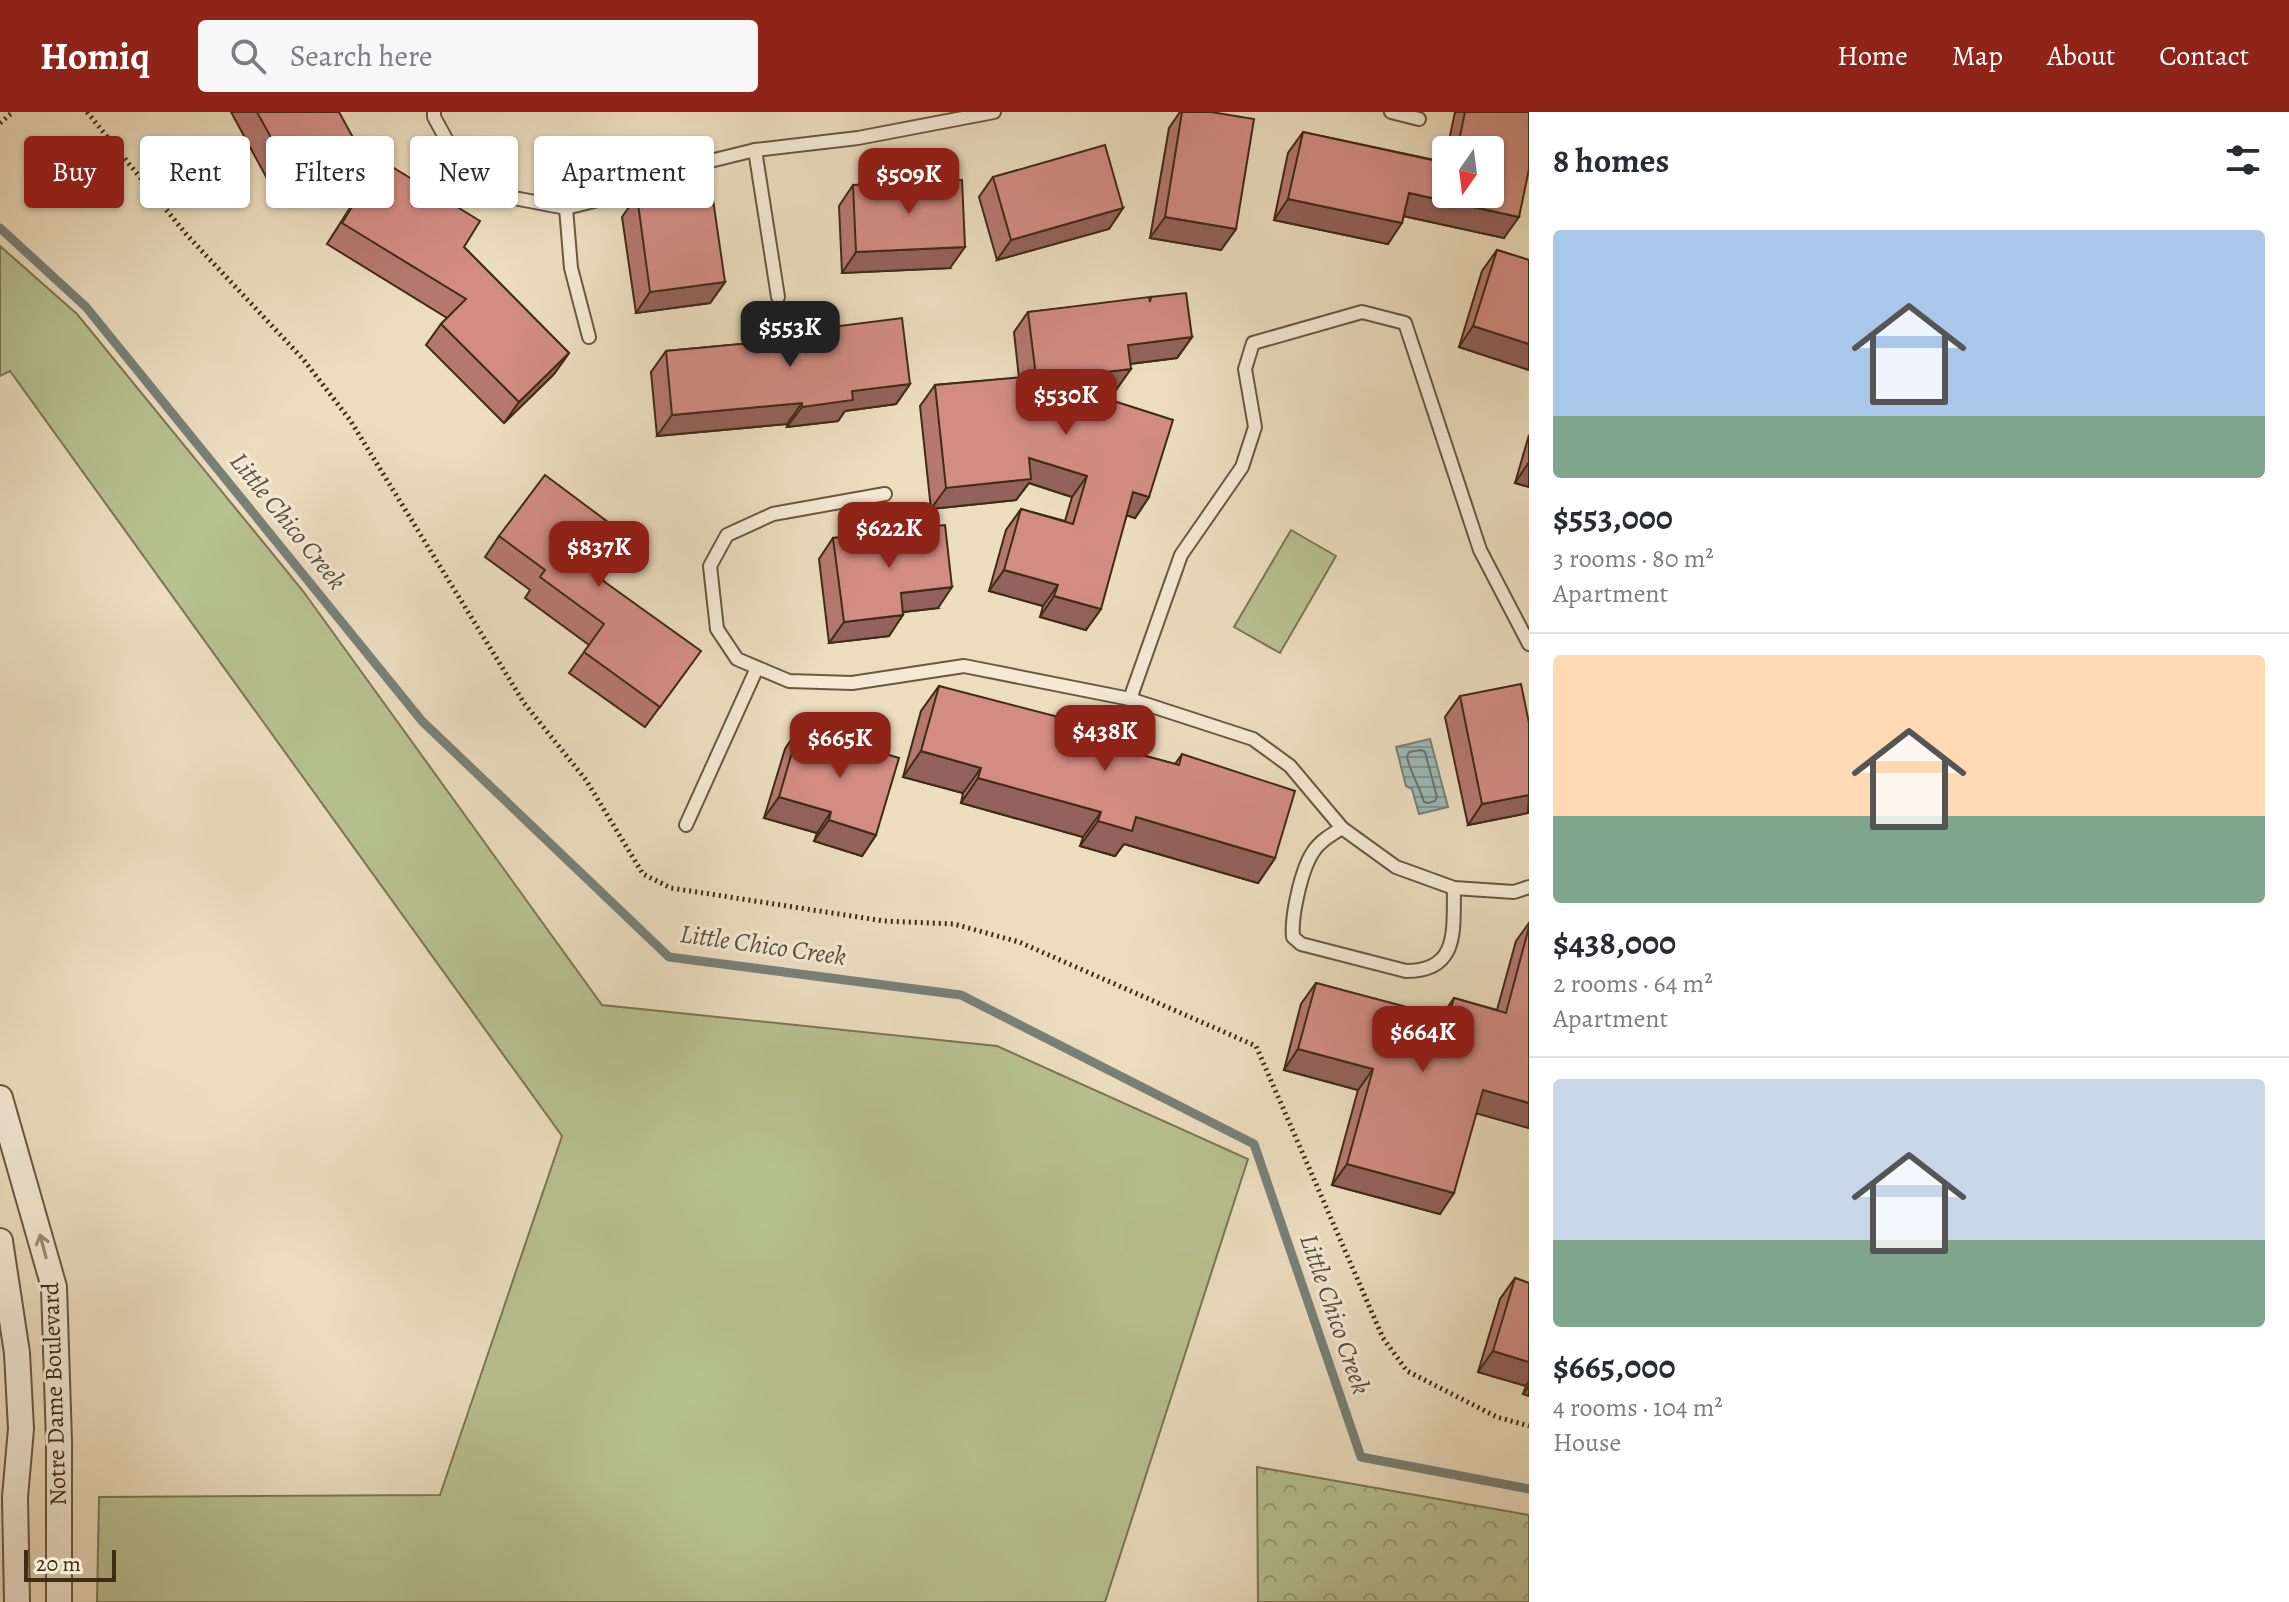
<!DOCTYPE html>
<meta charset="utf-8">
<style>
:root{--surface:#fff;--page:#f7f7f7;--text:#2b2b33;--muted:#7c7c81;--line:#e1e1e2;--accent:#8f2418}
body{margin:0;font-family:Alegreya,serif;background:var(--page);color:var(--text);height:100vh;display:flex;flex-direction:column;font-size:30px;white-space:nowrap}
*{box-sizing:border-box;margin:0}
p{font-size:26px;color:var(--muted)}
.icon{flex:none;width:44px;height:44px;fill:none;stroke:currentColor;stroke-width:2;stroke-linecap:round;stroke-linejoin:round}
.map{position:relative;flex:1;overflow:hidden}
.sheet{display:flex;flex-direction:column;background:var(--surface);width:760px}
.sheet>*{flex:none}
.hud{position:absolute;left:24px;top:24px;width:760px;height:72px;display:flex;gap:16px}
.needle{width:52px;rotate:194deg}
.controls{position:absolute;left:1432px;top:24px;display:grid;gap:16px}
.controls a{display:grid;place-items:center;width:72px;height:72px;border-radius:8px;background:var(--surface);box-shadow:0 2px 6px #0004;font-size:40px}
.scale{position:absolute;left:24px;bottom:20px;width:92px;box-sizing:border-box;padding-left:8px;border:4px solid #3f2b16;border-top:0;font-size:22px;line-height:28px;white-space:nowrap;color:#3f2b16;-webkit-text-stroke:6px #f3e9d5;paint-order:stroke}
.price{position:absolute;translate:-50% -68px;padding:0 18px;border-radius:16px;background:var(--accent);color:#fff;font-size:26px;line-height:52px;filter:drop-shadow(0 2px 4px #0008)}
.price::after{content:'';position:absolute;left:50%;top:48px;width:24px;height:18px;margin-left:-12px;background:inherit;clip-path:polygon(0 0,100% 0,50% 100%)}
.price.on{background:#222;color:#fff}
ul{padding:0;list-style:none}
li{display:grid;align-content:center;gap:16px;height:424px;padding:0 24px}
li+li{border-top:2px solid var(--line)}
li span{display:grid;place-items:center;height:248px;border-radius:8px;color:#555}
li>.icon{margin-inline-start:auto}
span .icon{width:144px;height:144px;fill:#fffc;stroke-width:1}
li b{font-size:34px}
h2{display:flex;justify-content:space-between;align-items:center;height:96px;padding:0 24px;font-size:34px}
.pill{padding:0 28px;border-radius:8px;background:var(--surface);box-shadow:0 2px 6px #0004;font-size:28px;line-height:72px}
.pill.on{background:var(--accent);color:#fff}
header{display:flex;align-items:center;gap:48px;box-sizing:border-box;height:112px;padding:0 40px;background:var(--accent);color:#fff}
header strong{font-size:38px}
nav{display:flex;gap:44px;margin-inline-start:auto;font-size:28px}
.search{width:560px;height:72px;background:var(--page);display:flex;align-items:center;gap:20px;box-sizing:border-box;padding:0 28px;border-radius:8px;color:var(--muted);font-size:30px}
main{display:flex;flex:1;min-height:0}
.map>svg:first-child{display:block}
.grass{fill:#b7c192;stroke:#7b7654;stroke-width:2}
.forest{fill:url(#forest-crowns);stroke:#7b7654;stroke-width:2}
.water{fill:url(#water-rules);stroke:#778178;stroke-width:2}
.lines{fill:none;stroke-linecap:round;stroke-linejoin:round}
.shore{stroke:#6e7268;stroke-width:2}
.stream{stroke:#778178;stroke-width:9}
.service-casing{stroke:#6a5840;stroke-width:16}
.minor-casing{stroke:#6a5840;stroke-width:28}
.path{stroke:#3f2b16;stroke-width:5;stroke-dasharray:2 4;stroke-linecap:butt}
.service{stroke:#f3e9d5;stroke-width:12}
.minor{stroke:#f3e9d5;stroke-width:24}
.wall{fill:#b57871;stroke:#3f2b16;stroke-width:2}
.shaded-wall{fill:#93625c;stroke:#3f2b16;stroke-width:2}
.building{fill:#d28c83;stroke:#3f2b16;stroke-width:2}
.oneway{stroke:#998a76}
.labels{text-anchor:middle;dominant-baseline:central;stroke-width:6;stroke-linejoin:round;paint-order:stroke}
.street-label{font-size:24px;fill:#3f2b16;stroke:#f3e9d5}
.water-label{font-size:26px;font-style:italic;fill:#564f3f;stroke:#f3e9d5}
</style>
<header>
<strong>Homiq</strong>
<div class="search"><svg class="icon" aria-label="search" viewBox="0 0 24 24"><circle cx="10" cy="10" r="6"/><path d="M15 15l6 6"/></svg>Search here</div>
<nav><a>Home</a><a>Map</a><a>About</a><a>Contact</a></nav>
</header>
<main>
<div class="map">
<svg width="1529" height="1490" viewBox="0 0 1529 1490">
<defs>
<pattern id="forest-crowns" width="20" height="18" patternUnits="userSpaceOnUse" patternTransform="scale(2)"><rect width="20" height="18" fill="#b7c192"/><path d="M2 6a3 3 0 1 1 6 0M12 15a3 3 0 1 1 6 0" fill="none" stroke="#969d76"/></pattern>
<pattern id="water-rules" width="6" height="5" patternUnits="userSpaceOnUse" patternTransform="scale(2)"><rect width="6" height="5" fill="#9cbaba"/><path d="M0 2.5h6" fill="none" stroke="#819796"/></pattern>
</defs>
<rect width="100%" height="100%" fill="#ecddbf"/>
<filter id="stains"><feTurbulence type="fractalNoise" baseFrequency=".0025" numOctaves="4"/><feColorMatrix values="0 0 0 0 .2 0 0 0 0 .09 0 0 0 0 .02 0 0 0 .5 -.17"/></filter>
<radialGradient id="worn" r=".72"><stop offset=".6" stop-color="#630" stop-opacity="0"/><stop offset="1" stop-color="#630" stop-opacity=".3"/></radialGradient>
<g class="grass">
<polygon points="0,134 77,202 303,479 602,893 997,934 1248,1047 1105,1490 97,1490 99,1385 440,1383 562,1024 10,259 0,264"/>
<polygon points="1291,418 1336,444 1280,541 1234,515"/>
</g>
<polygon class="forest" points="1257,1355 1529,1403 1529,1490 1258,1490"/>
<polygon class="water" points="1430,627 1448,695 1419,702 1412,677 1406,674 1396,635"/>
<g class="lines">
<path class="shore" d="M1421,638l4,2 12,45 -2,4 -7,2 -4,-1c-5,-17 -13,-28 -17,-45l2,-5z"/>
<polyline class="stream" points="0,116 86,195 422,609 669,845 961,883 1254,1032 1361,1345 1529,1377"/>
<g class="service-casing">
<g id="service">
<polyline points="434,0 434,5 457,47 498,83 566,96 622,82 702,51 755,38 858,26 994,0"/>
<polyline points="1391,0 1419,7"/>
<polyline points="755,38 778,185"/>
<polyline points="566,96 571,156 589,225"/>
<polyline points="885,382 773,402 727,423 710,454 717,517 737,547 789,569 852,571 964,554 1130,587 1181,443 1242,355 1255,315 1245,257 1253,231 1362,200 1405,211 1480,438 1529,532"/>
<polyline points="1130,587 1253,627 1290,654 1342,716 1396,755 1454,776 1514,780 1529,775"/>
<polyline points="686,713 757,556"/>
<path d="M1342,716c-11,7 -22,13 -29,24 -12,18 -22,65 -20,85l8,7 105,27c54,0 47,-42 48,-83"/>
</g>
</g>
<g class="minor-casing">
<g id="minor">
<polyline points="0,986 54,1175 59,1330 59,1490"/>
<polyline points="0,1129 17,1241 21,1317 15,1385 17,1490"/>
</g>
</g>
<g class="path">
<polyline points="87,0 186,122 303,247 350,308 524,591 586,668 643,762 671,776 884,809 954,812 1019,830 1256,934 1383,1226 1407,1259 1497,1305 1529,1314"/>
<polyline points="0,11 13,0"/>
</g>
<use href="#service" class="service"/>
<use href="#minor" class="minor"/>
</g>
<g class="wall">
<polygon points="231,0 339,0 341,50 277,85"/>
<polygon points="1180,0 1211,0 1236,117 1221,138 1150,126 1169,16"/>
<polygon points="1455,0 1529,0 1504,126 1404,104 1388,132 1274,108 1288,41 1303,20 1444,50 1446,43 1446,82 1490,38 1447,38"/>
<polygon points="381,48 464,135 569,241 554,262 504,311 426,233 441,212 447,206 327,132 367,69"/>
<polygon points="993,65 1123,96 1109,117 997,148 979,85"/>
<polygon points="853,73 950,156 842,161 839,94"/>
<polygon points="637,84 725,170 710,191 636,201 622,105"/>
<polygon points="1497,138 1529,148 1529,258 1459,235 1482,159"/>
<polygon points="1151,185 1192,225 1177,246 1130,252 1116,278 1089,281 1149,385 1135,406 1127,403 1086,518 1040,505 1043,494 989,479 1006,418 1021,397 1065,409 1072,385 1029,371 1016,388 931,397 920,294 935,273 1019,266 1014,220 1028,200 1150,187"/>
<polygon points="793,220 910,272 896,292 845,299 838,309 787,315 787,312 657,324 651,260 666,239 787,228"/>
<polygon points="1529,323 1529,375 1515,371"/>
<polygon points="499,424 603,468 686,559 645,615 569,561 589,533 525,486 530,478 485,445"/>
<polygon points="833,426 938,496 903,500 889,524 829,531 819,447"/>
<polygon points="939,574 1101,632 1175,652 1182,642 1275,746 1258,771 1124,732 1115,744 1080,734 1083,725 961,691 963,681 903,665 921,599"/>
<polygon points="1460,584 1529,611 1528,701 1468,713 1445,605"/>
<polygon points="799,616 876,723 862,744 814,729 817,721 764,706 785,637"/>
<polygon points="1529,811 1529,1016 1476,1001 1440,1102 1332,1073 1358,978 1284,958 1301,892 1316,871 1441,905 1454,886 1497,898 1516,829"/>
<polygon points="1515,1166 1529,1171 1529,1284 1523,1282 1526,1274 1478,1260 1500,1187"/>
</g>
<g class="shaded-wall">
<polygon points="355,29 341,50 277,85 292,64"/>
<polygon points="1409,81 1519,105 1504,126 1394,102"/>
<polygon points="1288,87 1402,111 1388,132 1274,108"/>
<polygon points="1123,96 1109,117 997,148 1011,128"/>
<polygon points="1165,105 1236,117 1221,138 1150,126"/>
<polygon points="965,135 950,156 842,161 856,140"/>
<polygon points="725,170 710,191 636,201 650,180"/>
<polygon points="1473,214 1529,232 1529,258 1459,235"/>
<polygon points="1192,225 1177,246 1113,254 1128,233"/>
<polygon points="569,241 554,262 504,311 519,290"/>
<polygon points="1131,257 1116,278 1030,288 1045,267"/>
<polygon points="910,272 896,292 845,299 838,309 787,315 802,295 852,279"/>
<polygon points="802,291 787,312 657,324 672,303"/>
<polygon points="1029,346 1087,364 1072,385 1029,371 1016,388 931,397 946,376"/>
<polygon points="1529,350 1529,375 1515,371"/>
<polygon points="1133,380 1149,385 1135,406 1119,401"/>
<polygon points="1004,458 1058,473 1043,494 989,479"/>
<polygon points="952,475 938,496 886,502 901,481"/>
<polygon points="1054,484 1101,497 1086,518 1040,505"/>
<polygon points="903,503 889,524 829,531 844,510"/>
<polygon points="921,639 981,656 963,681 903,665"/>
<polygon points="978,666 1101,700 1083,725 961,691"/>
<polygon points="1529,683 1528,701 1468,713 1482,692"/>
<polygon points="779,685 831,700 817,721 764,706"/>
<polygon points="1136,705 1275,746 1258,771 1124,732 1115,744 1080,734 1098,709"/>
<polygon points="829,708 876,723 862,744 814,729"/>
<polygon points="1298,937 1373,957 1358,978 1284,958"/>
<polygon points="1483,978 1529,991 1529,1016 1468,999"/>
<polygon points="1347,1052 1454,1081 1440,1102 1332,1073"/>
<polygon points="1493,1239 1529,1250 1529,1269 1526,1274 1478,1260"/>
<polygon points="1529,1274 1529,1284 1523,1282"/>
</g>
<g class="building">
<polygon points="257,0 339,0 355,29 292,64"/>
<polygon points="1182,0 1211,0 1254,7 1236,117 1165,105"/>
<polygon points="1465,0 1529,0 1529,57 1519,105 1409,81 1402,111 1288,87 1303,20 1446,51 1446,82 1490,82 1490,38 1457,38"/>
<polygon points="1105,33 1123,96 1011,128 993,65"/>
<polygon points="381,48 480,109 464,135 569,241 519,290 441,212 466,187 342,111"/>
<polygon points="962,68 965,135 856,140 853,73"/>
<polygon points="711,74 725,170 650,180 637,84"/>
<polygon points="1497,138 1529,148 1529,232 1473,214"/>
<polygon points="1186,181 1192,225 1128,233 1131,257 1045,267 1173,308 1149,385 1133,380 1101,497 1054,484 1058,473 1004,458 1021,397 1073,412 1087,364 1029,346 1031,367 946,376 935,273 1036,264 1028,200 1149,185 1150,190 1151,185"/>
<polygon points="902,206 910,272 852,279 853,288 802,295 802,291 672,303 666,239 793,227 793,220"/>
<polygon points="545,363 632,428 602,468 701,539 660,595 584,540 604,512 540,465 545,458 499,424"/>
<polygon points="945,413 952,475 901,481 903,503 844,510 833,426"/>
<polygon points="1521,572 1529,611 1529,683 1482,692 1460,584"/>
<polygon points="939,574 1105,617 1101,632 1179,653 1182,642 1295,679 1275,746 1136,705 1132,719 1098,709 1101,700 978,666 981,656 921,639"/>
<polygon points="799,616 899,646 876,723 829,708 831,700 779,685"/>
<polygon points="1529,815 1529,991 1483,978 1454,1081 1347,1052 1373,957 1298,937 1316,871 1448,906 1454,886 1506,901"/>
<polygon points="1515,1166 1529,1171 1529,1250 1493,1239"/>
</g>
<defs><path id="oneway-shaft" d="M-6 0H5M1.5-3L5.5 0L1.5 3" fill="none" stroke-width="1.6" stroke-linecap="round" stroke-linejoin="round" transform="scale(2)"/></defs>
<use class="oneway" href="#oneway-shaft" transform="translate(43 1134) rotate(-105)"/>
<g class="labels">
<g class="street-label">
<text transform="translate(54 1282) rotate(-92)">Notre Dame Boulevard</text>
</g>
<g class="water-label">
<text transform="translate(288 409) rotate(51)">Little Chico Creek</text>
<text transform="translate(763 833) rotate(8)">Little Chico Creek</text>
<text transform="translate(1335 1202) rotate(71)">Little Chico Creek</text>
</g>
</g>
<rect width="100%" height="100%" filter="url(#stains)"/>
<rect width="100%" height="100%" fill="url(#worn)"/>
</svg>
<div class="controls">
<a><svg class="needle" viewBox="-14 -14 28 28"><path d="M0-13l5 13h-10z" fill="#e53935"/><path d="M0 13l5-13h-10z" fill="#7c7c81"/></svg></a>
</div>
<div class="scale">20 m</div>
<b class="price" style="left:909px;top:104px">$509K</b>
<b class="price on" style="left:790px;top:257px">$553K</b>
<b class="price" style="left:1066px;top:325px">$530K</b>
<b class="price" style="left:889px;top:458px">$622K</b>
<b class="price" style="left:599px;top:477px">$837K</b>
<b class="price" style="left:1105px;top:661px">$438K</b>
<b class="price" style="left:840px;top:668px">$665K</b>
<b class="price" style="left:1423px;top:962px">$664K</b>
<div class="hud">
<a class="pill on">Buy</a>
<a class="pill">Rent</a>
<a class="pill">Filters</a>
<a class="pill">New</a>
<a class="pill">Apartment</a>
</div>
</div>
<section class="sheet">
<h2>8 homes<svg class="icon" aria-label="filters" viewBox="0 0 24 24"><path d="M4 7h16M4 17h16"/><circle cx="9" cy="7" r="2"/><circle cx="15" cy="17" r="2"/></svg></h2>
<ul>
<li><span style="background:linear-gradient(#a9c7e8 75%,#7fa58c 0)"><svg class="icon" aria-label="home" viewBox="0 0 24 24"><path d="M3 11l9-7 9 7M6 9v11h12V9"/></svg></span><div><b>$553,000</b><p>3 rooms · 80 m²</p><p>Apartment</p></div></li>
<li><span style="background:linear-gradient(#ffd9b3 65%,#7fa58c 0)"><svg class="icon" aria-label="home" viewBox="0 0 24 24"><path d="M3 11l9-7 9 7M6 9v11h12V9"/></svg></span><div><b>$438,000</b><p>2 rooms · 64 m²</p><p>Apartment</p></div></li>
<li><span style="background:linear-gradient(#c9d6e8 65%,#7fa58c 0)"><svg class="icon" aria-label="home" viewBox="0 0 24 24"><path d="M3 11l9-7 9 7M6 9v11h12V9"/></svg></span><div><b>$665,000</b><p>4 rooms · 104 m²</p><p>House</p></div></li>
</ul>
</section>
</main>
